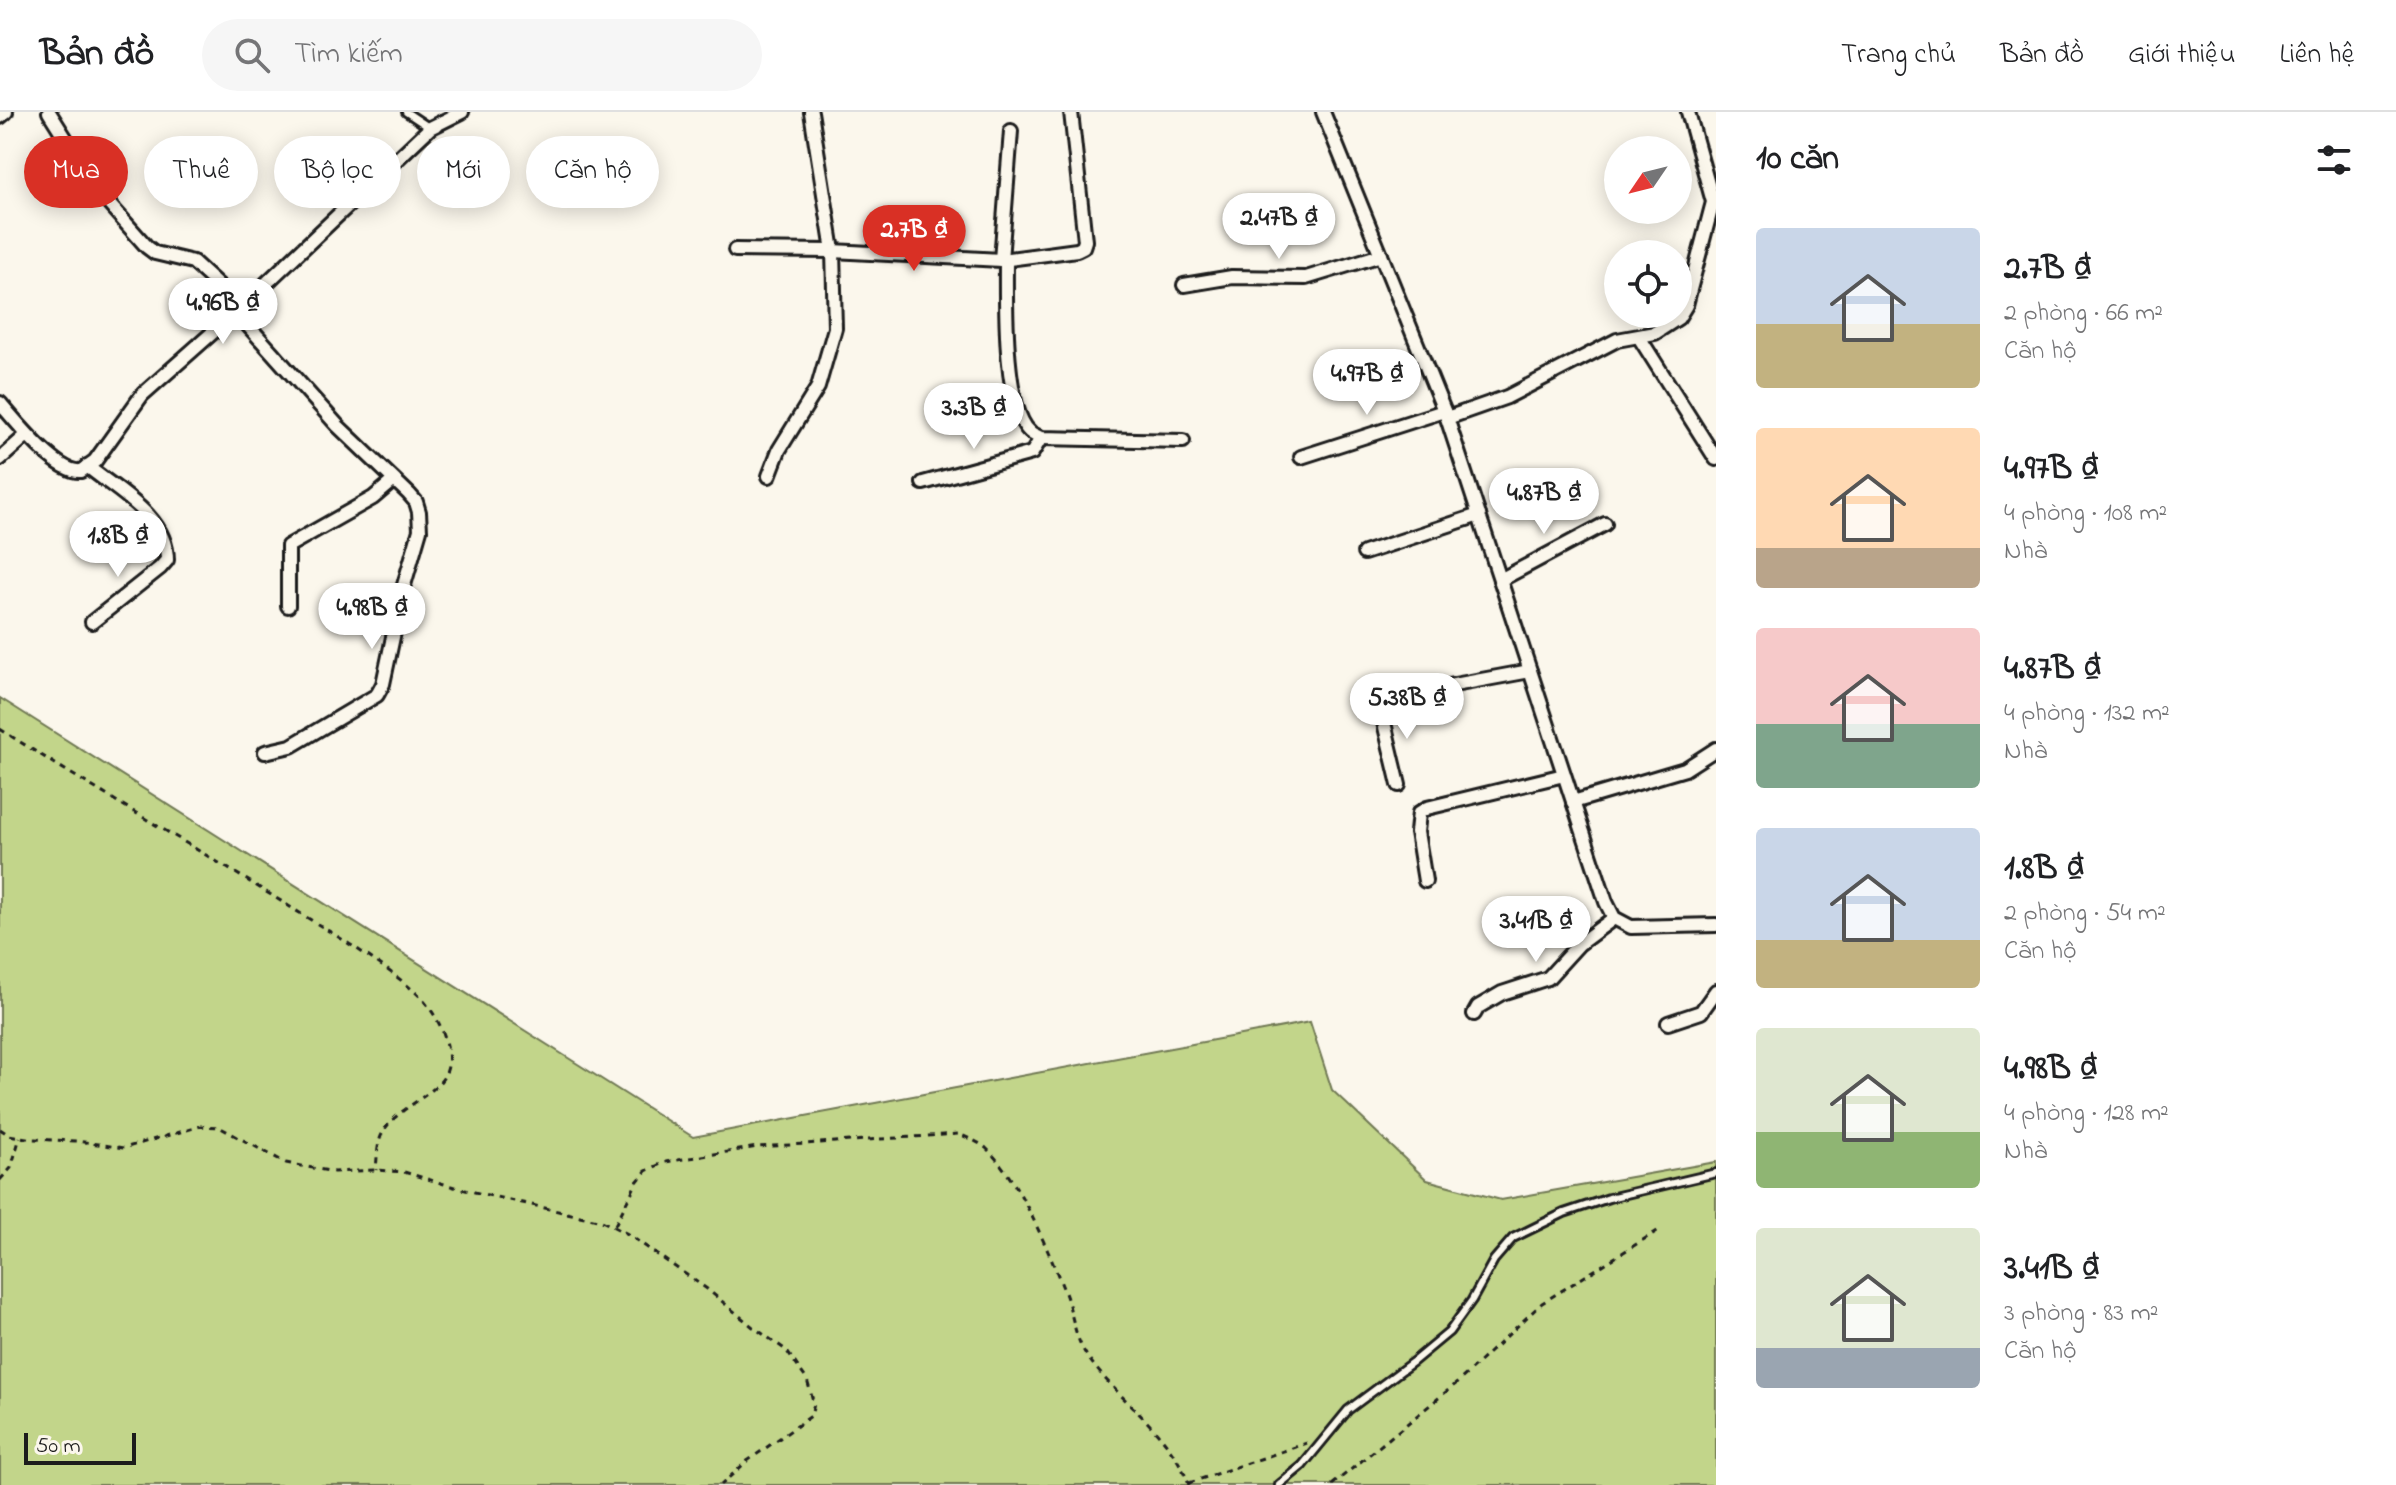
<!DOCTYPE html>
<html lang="vi">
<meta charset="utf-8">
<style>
:root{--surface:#fff;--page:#f6f6f6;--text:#202124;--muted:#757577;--line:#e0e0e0;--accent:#d93025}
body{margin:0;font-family:"Indie Flower",sans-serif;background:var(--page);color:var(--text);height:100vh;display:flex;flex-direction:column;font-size:30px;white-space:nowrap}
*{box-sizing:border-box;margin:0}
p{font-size:26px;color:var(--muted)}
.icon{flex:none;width:44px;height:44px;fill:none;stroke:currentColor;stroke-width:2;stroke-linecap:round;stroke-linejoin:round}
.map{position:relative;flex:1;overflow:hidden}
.drawer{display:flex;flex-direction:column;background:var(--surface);width:680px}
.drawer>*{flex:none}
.hud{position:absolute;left:24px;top:24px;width:760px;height:72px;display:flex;gap:16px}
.needle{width:52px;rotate:235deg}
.buttons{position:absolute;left:1604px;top:24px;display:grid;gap:16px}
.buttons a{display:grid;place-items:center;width:88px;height:88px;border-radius:50%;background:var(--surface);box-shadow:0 4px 20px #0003;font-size:40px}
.scale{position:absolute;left:24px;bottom:20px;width:112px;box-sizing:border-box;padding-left:8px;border:4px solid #1c1c1c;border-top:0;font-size:22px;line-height:28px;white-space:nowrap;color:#1c1c1c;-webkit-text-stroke:6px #fbf7ec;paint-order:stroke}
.price{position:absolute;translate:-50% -68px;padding:0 18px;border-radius:28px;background:#fff;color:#222;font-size:26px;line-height:52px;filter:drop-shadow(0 2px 4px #0008)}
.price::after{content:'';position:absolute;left:50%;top:48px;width:24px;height:18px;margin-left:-12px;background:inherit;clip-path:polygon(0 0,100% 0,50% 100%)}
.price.selected{background:var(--accent);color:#fff}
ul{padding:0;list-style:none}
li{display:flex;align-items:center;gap:24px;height:200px;padding:0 40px}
li span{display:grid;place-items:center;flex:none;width:224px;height:160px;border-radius:8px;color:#555}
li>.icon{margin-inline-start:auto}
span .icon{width:96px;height:96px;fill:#fffc;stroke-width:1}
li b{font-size:34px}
h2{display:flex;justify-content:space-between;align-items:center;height:96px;padding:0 40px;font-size:34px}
.pill{padding:0 28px;border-radius:36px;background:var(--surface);box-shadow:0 4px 20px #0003;font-size:28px;line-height:72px}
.pill.selected{background:var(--accent);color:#fff}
header{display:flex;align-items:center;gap:48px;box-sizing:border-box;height:112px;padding:0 40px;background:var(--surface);border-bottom:2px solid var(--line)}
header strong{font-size:38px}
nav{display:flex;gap:44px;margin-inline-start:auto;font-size:28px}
.search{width:560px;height:72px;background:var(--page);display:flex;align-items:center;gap:20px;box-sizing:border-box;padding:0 28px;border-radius:44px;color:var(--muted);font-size:30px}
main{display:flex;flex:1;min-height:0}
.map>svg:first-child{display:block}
.green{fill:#c2d58a;stroke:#6f7853;stroke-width:2}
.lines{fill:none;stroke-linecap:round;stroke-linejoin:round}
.service-casing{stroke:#1c1c1c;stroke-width:12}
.minor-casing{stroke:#1c1c1c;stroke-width:18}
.path{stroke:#1c1c1c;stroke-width:3;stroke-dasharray:6 6;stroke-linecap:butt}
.service{stroke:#fbf7ec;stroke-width:6}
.minor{stroke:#fbf7ec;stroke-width:12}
</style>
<header>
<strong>Bản đồ</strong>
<div class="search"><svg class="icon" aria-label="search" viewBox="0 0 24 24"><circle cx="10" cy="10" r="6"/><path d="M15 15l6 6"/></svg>Tìm kiếm</div>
<nav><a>Trang chủ</a><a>Bản đồ</a><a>Giới thiệu</a><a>Liên hệ</a></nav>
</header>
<main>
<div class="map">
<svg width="1716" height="1373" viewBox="0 0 1716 1373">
<rect width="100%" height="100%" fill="#fbf7ec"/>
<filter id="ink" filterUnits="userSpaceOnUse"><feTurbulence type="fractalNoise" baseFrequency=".0125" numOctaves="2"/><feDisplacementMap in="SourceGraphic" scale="16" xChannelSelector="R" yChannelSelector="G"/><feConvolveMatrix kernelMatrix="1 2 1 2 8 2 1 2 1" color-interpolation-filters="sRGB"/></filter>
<g filter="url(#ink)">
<polygon class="green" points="0,586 693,1025 1310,910 1332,978 1427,1068 1501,1088 1716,1050 1716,1373 0,1373"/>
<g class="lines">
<g class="service-casing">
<g id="service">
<polyline points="406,0 430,16"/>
<polyline points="1279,1373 1302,1354 1348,1298 1414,1249 1449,1220 1472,1188 1494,1148 1513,1126 1564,1101 1609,1086 1716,1061"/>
</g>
</g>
<g class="minor-casing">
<g id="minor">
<polyline points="49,0 101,83 147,135 155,141 193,150 241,194"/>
<polyline points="1323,0 1447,306 1606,790 1614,806 1631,815 1716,813"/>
<polyline points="0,5 6,0"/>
<polyline points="735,138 833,139 1001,148 1077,138 1083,135 1085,129 1071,0"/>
<polyline points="1001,148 1011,19"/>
<path d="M1006,148c0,36 -3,148 24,172 3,3 8,4 11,6l142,3"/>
<polyline points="1184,173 1232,165 1306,166 1381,143"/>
<polyline points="236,200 338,314 409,382 416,390 419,400 420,418 404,473 383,572 377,583 291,634 265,640"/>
<polyline points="1639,225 1716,347"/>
<path d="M0,291c15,17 57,71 81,68l14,-10 47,-66 94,-83 194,-184 32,-16"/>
<polyline points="1447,306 1507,285 1617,228 1655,221 1678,206 1686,193 1713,90 1688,0"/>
<polyline points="1301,345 1444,299"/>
<polyline points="0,347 27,323"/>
<path d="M87,354c30,25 80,50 80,94l-7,8 -68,54"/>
<polyline points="769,364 779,338 818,275 835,216 833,139 811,0"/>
<polyline points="923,371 1032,341 1041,326"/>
<polyline points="1364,441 1479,403"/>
<polyline points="1500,468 1605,412"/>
<polyline points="288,494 288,434 373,386 393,369"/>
<polyline points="1399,673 1380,594 1382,583 1392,577 1438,576 1530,559"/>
<polyline points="1573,690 1685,657 1716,637"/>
<polyline points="1425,769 1417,720 1419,701 1427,696 1564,663"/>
<polyline points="1474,902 1478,895 1502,881 1548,866 1579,832 1614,806"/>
<polyline points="1668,911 1701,900 1716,879"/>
</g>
</g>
<g class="path">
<path d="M0,617c93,60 190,115 284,174 42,27 92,55 130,88 19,16 38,49 34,75 -5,30 -58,41 -68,73 -3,9 -3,21 -4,31"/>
<polyline points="0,1017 9,1023 32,1027 77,1029 124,1036 201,1014 219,1015 286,1051 334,1060 376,1058 404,1060 461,1077 602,1109 626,1121 707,1177 753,1215 786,1238 807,1268 814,1292 811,1304 746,1350 721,1373"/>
<polyline points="0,1068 11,1056 20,1025"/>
<path d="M615,1113l22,-43 9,-11 19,-9 93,-15 201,-13c9,4 20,8 27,14 34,32 62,102 79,145 8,21 9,44 22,63 31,45 84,76 102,129"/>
<polyline points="1189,1371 1307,1331"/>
<polyline points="1332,1373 1457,1271 1542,1191 1659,1118"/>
</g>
<use href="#service" class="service"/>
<use href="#minor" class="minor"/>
</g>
</g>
</svg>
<div class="buttons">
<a><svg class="needle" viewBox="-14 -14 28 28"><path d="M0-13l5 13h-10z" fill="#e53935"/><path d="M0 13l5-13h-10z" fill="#757577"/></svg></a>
<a><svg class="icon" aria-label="locate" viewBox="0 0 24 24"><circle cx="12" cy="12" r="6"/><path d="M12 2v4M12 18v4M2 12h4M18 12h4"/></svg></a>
</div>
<div class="scale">50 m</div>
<b class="price" style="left:1279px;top:149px">2.47B ₫</b>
<b class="price selected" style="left:914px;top:161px">2.7B ₫</b>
<b class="price" style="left:223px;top:234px">4.96B ₫</b>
<b class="price" style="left:1367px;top:305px">4.97B ₫</b>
<b class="price" style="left:974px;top:339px">3.3B ₫</b>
<b class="price" style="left:1544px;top:424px">4.87B ₫</b>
<b class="price" style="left:118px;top:467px">1.8B ₫</b>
<b class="price" style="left:372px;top:539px">4.98B ₫</b>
<b class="price" style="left:1407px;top:629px">5.38B ₫</b>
<b class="price" style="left:1536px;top:852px">3.41B ₫</b>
<div class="hud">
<a class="pill selected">Mua</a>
<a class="pill">Thuê</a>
<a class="pill">Bộ lọc</a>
<a class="pill">Mới</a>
<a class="pill">Căn hộ</a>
</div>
</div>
<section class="drawer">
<h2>10 căn<svg class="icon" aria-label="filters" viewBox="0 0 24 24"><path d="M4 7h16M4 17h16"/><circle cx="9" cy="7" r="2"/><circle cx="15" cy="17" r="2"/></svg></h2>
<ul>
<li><span style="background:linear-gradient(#c9d6e8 60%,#c2b280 0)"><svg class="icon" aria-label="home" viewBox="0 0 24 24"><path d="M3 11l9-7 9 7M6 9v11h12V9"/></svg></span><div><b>2.7B ₫</b><p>2 phòng · 66 m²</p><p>Căn hộ</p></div></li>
<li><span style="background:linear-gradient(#ffd9b3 75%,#b9a48a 0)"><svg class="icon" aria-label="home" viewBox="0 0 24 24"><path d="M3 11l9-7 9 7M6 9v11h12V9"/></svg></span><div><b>4.97B ₫</b><p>4 phòng · 108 m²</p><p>Nhà</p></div></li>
<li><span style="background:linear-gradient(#f6c9c9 60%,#7fa58c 0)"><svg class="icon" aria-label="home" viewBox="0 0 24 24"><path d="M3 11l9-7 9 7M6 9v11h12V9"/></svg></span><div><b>4.87B ₫</b><p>4 phòng · 132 m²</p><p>Nhà</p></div></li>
<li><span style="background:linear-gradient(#c9d6e8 70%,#c2b280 0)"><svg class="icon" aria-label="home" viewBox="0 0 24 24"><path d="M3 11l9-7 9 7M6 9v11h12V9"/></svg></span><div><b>1.8B ₫</b><p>2 phòng · 54 m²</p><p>Căn hộ</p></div></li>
<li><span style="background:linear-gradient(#dfe7d0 65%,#8fb573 0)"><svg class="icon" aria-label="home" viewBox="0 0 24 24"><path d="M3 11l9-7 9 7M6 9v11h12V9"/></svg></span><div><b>4.98B ₫</b><p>4 phòng · 128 m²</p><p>Nhà</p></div></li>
<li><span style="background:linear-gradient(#dfe7d0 75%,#9aa5b1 0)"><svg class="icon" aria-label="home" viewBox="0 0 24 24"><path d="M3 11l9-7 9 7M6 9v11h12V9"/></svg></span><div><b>3.41B ₫</b><p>3 phòng · 83 m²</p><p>Căn hộ</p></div></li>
</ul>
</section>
</main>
